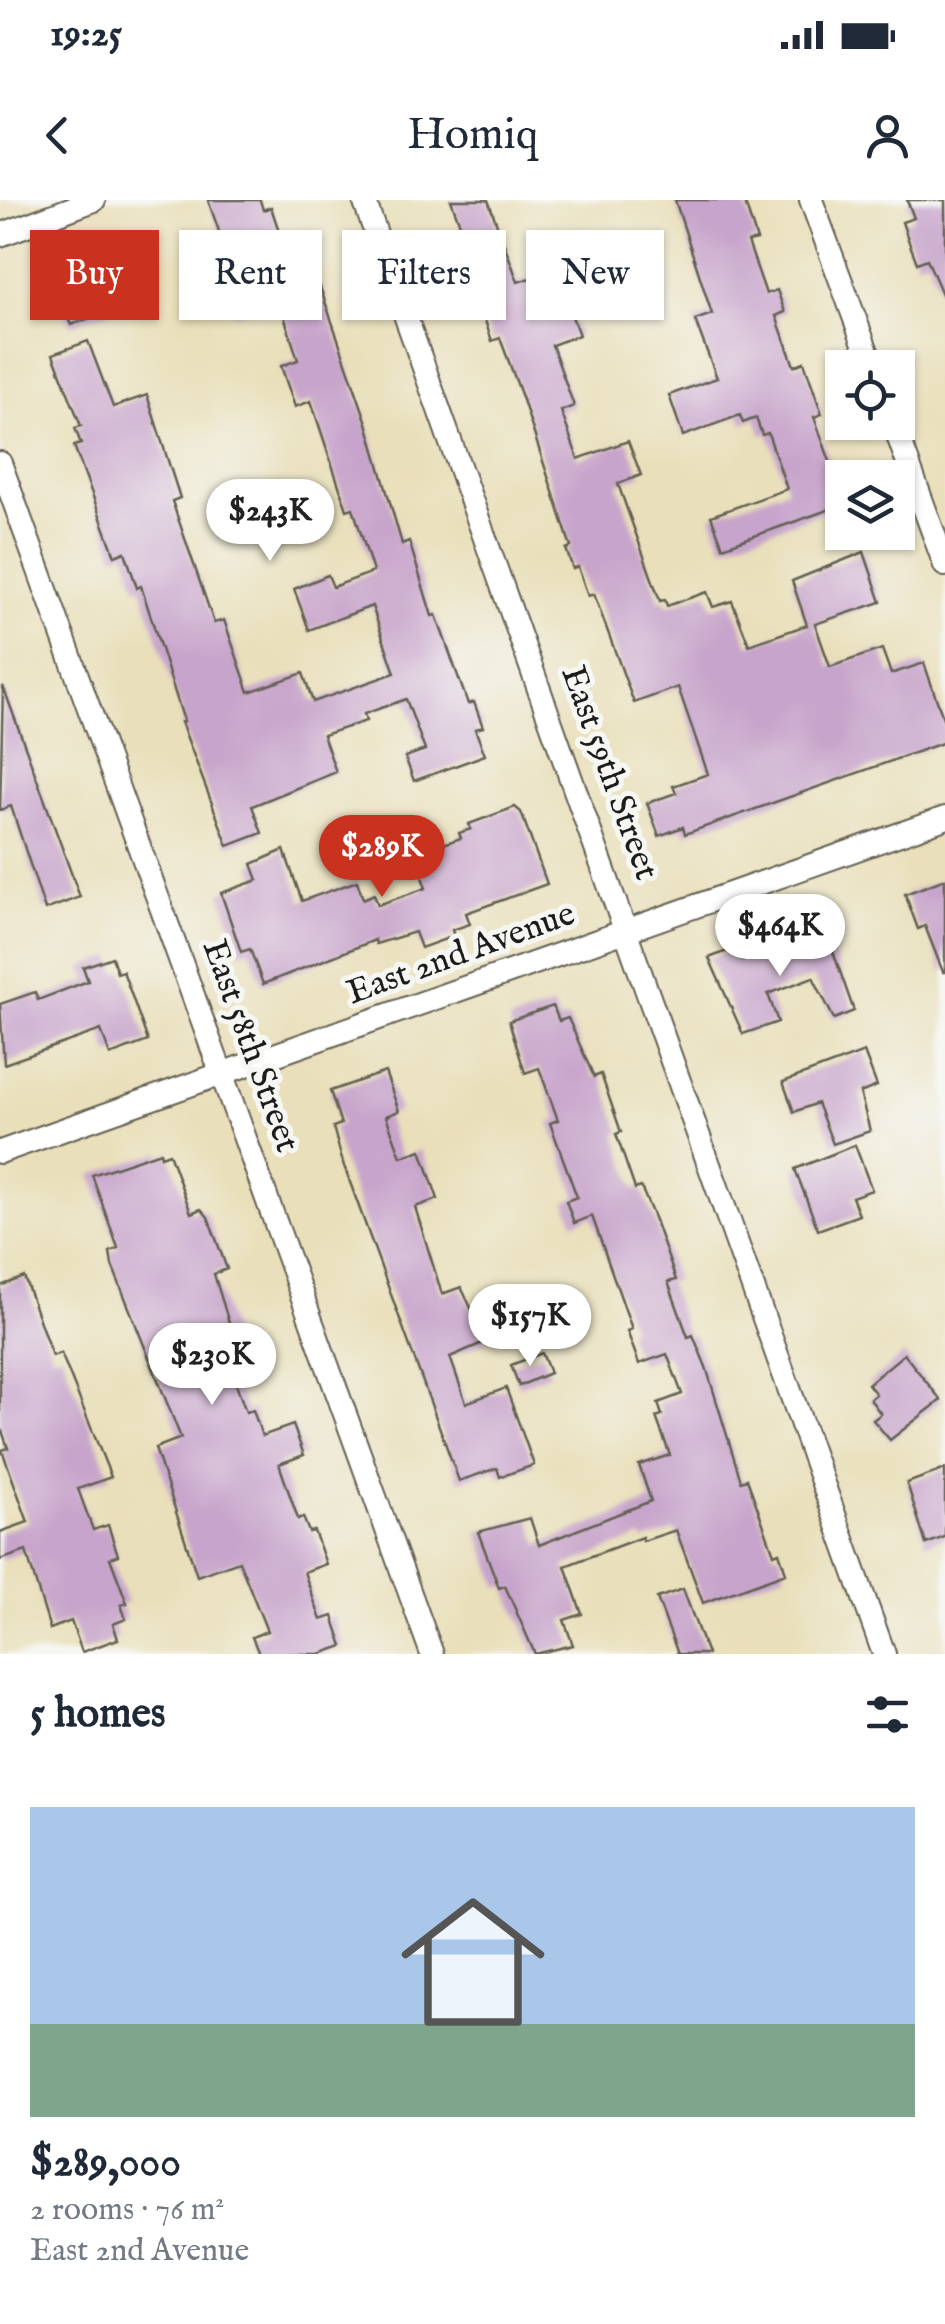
<!DOCTYPE html>
<meta charset="utf-8">
<style>
:root{--surface:#fff;--page:#f2f2f3;--text:#1f2937;--muted:#747a83;--line:#e0e1e3;--accent:#c8321e}
body{margin:0;font-family:"IM FELL English",serif;background:var(--page);color:var(--text);height:100vh;display:flex;flex-direction:column;font-size:38px;white-space:nowrap}
*{box-sizing:border-box;margin:0}
p{font-size:32px;color:var(--muted)}
.icon{flex:none;width:55px;height:55px;fill:none;stroke:currentColor;stroke-width:2;stroke-linecap:round;stroke-linejoin:round}
.map{position:relative;height:1454px;overflow:hidden}
.sheet{display:flex;flex-direction:column;background:var(--surface);flex:1}
.sheet>*{flex:none}
.banner{position:absolute;left:30px;top:30px;width:885px;height:90px;display:flex;gap:20px}
.fabs{position:absolute;left:825px;top:150px;display:grid;gap:20px}
.fabs a{display:grid;place-items:center;width:90px;height:90px;border-radius:0px;background:var(--surface);box-shadow:0 2px 8px #0004;font-size:50px}
.price{position:absolute;translate:-50% -85px;padding:0 22px;border-radius:35px;background:#fff;color:#222;font-size:32px;line-height:65px;filter:drop-shadow(0 2px 5px #0008)}
.price::after{content:'';position:absolute;left:50%;top:60px;width:30px;height:22px;margin-left:-15px;background:inherit;clip-path:polygon(0 0,100% 0,50% 100%)}
.price.current{background:var(--accent);color:#fff}
ul{padding:0;list-style:none}
li{display:grid;align-content:center;gap:20px;height:530px;padding:0 30px}
li+li{border-top:2px solid var(--line)}
li span{display:grid;place-items:center;height:310px;border-radius:0px;color:#555}
li>.icon{margin-inline-start:auto}
span .icon{width:180px;height:180px;fill:#fffc;stroke-width:1}
li b{font-size:42px}
h2{display:flex;justify-content:space-between;align-items:center;height:120px;padding:0 30px;font-size:42px}
.tag{padding:0 35px;border-radius:0px;background:var(--surface);box-shadow:0 2px 8px #0004;font-size:35px;line-height:90px}
.tag.current{background:var(--accent);color:#fff}
.status{display:flex;justify-content:space-between;align-items:center;height:70px;padding:0 50px;background:var(--surface);direction:ltr}
.status svg{height:28px;fill:currentColor}
header{display:flex;justify-content:space-between;align-items:center;height:130px;padding:0 30px;background:var(--surface);font-size:45px;font-weight:600}
.map>svg:first-child{display:block}
.building{fill:#c7a4cb}
.lines{fill:none;stroke-linecap:round;stroke-linejoin:round}
.street-casing{stroke:#646053;stroke-width:26}
.street{stroke:#fff;stroke-width:22}
.labels{text-anchor:middle;dominant-baseline:central;stroke-width:10;stroke-linejoin:round;paint-order:stroke}
.street-label{font-size:35px;fill:#1c1c1c;stroke:#f6f6f2}
</style>
<div class="status"><b>19:25</b><svg viewBox="0 0 49 12"><path d="M0 12V9h3v3zM5 12V6h3v6zM10 12V3h3v9zM15 12V0h3v12zM26 1h20v11H26zM47 4h2v5h-2z"/></svg></div>
<header><svg class="icon" aria-label="back" viewBox="0 0 24 24"><path d="M15 5l-7 7 7 7"/></svg>Homiq<svg class="icon" aria-label="person" viewBox="0 0 24 24"><circle cx="12" cy="8" r="4"/><path d="M4 21q1-7 8-7t8 7"/></svg></header>
<div class="map">
<svg width="945" height="1454" viewBox="0 0 945 1454">
<rect width="100%" height="100%" fill="#f6f6f2"/>
<filter id="ink" filterUnits="userSpaceOnUse"><feTurbulence type="fractalNoise" baseFrequency=".01" numOctaves="2"/><feDisplacementMap in="SourceGraphic" scale="20" xChannelSelector="R" yChannelSelector="G"/><feConvolveMatrix kernelMatrix="1 2 1 2 8 2 1 2 1" color-interpolation-filters="sRGB"/></filter>
<filter id="wash" filterUnits="userSpaceOnUse"><feTurbulence type="fractalNoise" baseFrequency=".0048" numOctaves="4" result="noise"/><feDisplacementMap in="SourceGraphic" scale="40" xChannelSelector="R" yChannelSelector="G"/><feGaussianBlur stdDeviation="2.25" result="paint"/><feColorMatrix in="noise" values="0 0 0 0 0 0 0 0 0 0 0 0 0 0 0 0 0 1.4 0 .05"/><feComposite in="paint" operator="in"/></filter>
<g filter="url(#wash)">
<rect width="100%" height="100%" fill="#e9dfba"/>
<g id="blocks">
<g class="building">
<polygon points="208,0 260,0 263,10 271,7 291,68 311,61 367,223 402,344 409,341 432,416 436,415 468,504 474,502 483,527 475,529 485,555 414,581 405,557 425,550 406,499 364,514 366,521 323,535 336,572 252,606 262,633 228,646 181,522 184,521 141,386 137,388 125,352 115,356 82,267 74,246 81,244 75,228 81,226 53,154 88,141 113,207 147,195 180,298 172,301 214,423 224,420 249,492 303,473 313,502 395,473 372,406 309,430 294,389 328,375 333,387 373,372 353,308 347,310 311,201 295,207 281,166 298,160 280,103 271,106 270,102 235,114 227,90 246,83 229,34 221,37"/>
<polygon points="451,0 488,0 518,82 548,72 563,113 570,111 579,135 552,145 574,206 561,211 578,259 628,241 641,275 618,284 660,401 665,400 667,406 707,392 713,407 732,401 749,445 807,425 792,381 864,352 881,402 815,424 830,467 882,449 891,474 924,463 945,524 945,542 685,634 683,627 659,636 647,603 676,593 673,586 708,574 678,487 634,503 594,394 588,396 578,367 573,369 566,349 571,347 522,197 500,138 492,141 482,112 491,109"/>
<polygon points="675,0 744,0 757,40 748,42 766,94 777,90 785,112 776,116 794,166 804,162 822,214 814,217 842,295 842,305 723,347 711,316 787,289 768,233 762,235 756,218 743,223 740,215 683,236 669,195 717,178 695,120 712,114"/>
<polygon points="907,0 945,0 945,101 927,59 917,63 909,42 902,22 914,18"/>
<polygon points="104,54 123,106 71,125 48,75"/>
<polygon points="3,486 80,697 45,710 11,606 0,610"/>
<polygon points="515,607 521,612 547,684 466,713 470,724 452,730 454,736 421,748 415,732 376,744 375,740 263,784 250,749 241,752 221,693 258,680 252,664 284,650 302,701 357,681 363,699 374,694 378,705 426,688 414,654 461,638 459,633 471,629 469,624"/>
<polygon points="945,679 945,772 943,772 925,726 918,729 905,694"/>
<polygon points="825,729 854,811 834,819 813,777 768,794 778,822 743,834 709,758 738,747 742,760 763,755"/>
<polygon points="112,757 117,773 123,771 148,841 110,855 101,830 4,864 0,804 35,792 38,800 88,781 83,767"/>
<polygon points="553,806 559,821 568,818 594,877 601,874 621,932 616,934 635,989 641,987 655,1020 676,1080 668,1082 688,1137 693,1135 706,1167 741,1281 747,1279 774,1354 779,1352 786,1373 703,1403 676,1330 643,1341 642,1337 565,1366 582,1414 564,1420 573,1445 535,1454 505,1386 499,1388 478,1332 530,1318 539,1345 651,1301 639,1265 670,1255 656,1217 662,1215 658,1203 682,1194 667,1154 639,1164 627,1131 632,1129 592,1016 574,1023 566,1001 577,997 550,923 558,920 539,868 525,873 509,821"/>
<polygon points="864,852 877,886 860,893 870,931 833,944 817,903 794,912 783,882"/>
<polygon points="385,872 399,911 386,916 401,957 421,950 438,999 415,1007 442,1094 461,1087 487,1141 450,1157 466,1203 506,1188 534,1265 500,1277 497,1268 459,1281 343,963 333,927 341,924 330,891"/>
<polygon points="855,945 872,990 852,997 859,1015 818,1030 795,969"/>
<polygon points="160,952 161,956 169,953 191,1013 201,1009 208,1017 227,1069 214,1074 237,1149 225,1153 246,1212 253,1210 262,1236 293,1225 304,1255 279,1264 298,1319 303,1317 309,1332 314,1331 326,1364 304,1372 321,1420 333,1416 343,1446 320,1454 259,1454 252,1437 267,1431 239,1361 197,1376 155,1248 181,1238 112,1065 110,1052 118,1048 92,975"/>
<polygon points="24,1077 52,1156 61,1153 111,1277 78,1289 93,1330 108,1325 118,1355 110,1358 127,1403 121,1405 126,1419 113,1424 118,1439 82,1452 71,1421 50,1429 26,1351 0,1360 0,1332 28,1322 2,1250 8,1248 0,1225 0,1086"/>
<polygon points="542,1153 550,1173 519,1186 511,1165"/>
<polygon points="904,1154 941,1200 890,1240 873,1220 881,1214 870,1199 876,1194 868,1184"/>
<polygon points="945,1269 945,1337 926,1344 907,1283"/>
<polygon points="683,1389 707,1454 678,1454 657,1398"/>
</g>
</g>
</g>
<g filter="url(#ink)">
<use href="#blocks" fill-opacity="0" stroke="#646053" stroke-width="2.5"/>
<g class="lines">
<g class="street-casing">
<g id="street">
<polyline points="364,0 884,1454"/>
<polyline points="811,0 873,168"/>
<polyline points="0,35 94,0"/>
<polyline points="893,222 945,365"/>
<polyline points="0,263 432,1454"/>
<polyline points="0,952 945,618"/>
</g>
</g>
<use href="#street" class="street"/>
</g>
</g>
<g class="labels">
<g class="street-label">
<text transform="translate(609 573) rotate(70)">East 59th Street</text>
<text transform="translate(461 754) rotate(-20)">East 2nd Avenue</text>
<text transform="translate(250 846) rotate(70)">East 58th Street</text>
</g>
</g>
</svg>
<div class="fabs">
<a><svg class="icon" aria-label="locate" viewBox="0 0 24 24"><circle cx="12" cy="12" r="6"/><path d="M12 2v4M12 18v4M2 12h4M18 12h4"/></svg></a>
<a><svg class="icon" aria-label="layers" viewBox="0 0 24 24"><path d="M12 4l9 5-9 5-9-5zM3 14l9 5 9-5"/></svg></a>
</div>
<b class="price" style="left:270px;top:364px">$243K</b>
<b class="price current" style="left:382px;top:700px">$289K</b>
<b class="price" style="left:780px;top:779px">$464K</b>
<b class="price" style="left:530px;top:1169px">$157K</b>
<b class="price" style="left:212px;top:1208px">$230K</b>
<div class="banner">
<a class="tag current">Buy</a>
<a class="tag">Rent</a>
<a class="tag">Filters</a>
<a class="tag">New</a>
</div>
</div>
<section class="sheet">
<h2>5 homes<svg class="icon" aria-label="filters" viewBox="0 0 24 24"><path d="M4 7h16M4 17h16"/><circle cx="9" cy="7" r="2"/><circle cx="15" cy="17" r="2"/></svg></h2>
<ul>
<li><span style="background:linear-gradient(#a9c7e8 70%,#7fa58c 0)"><svg class="icon" aria-label="home" viewBox="0 0 24 24"><path d="M3 11l9-7 9 7M6 9v11h12V9"/></svg></span><div><b>$289,000</b><p>2 rooms · 76 m²</p><p>East 2nd Avenue</p></div></li>
</ul>
</section>
